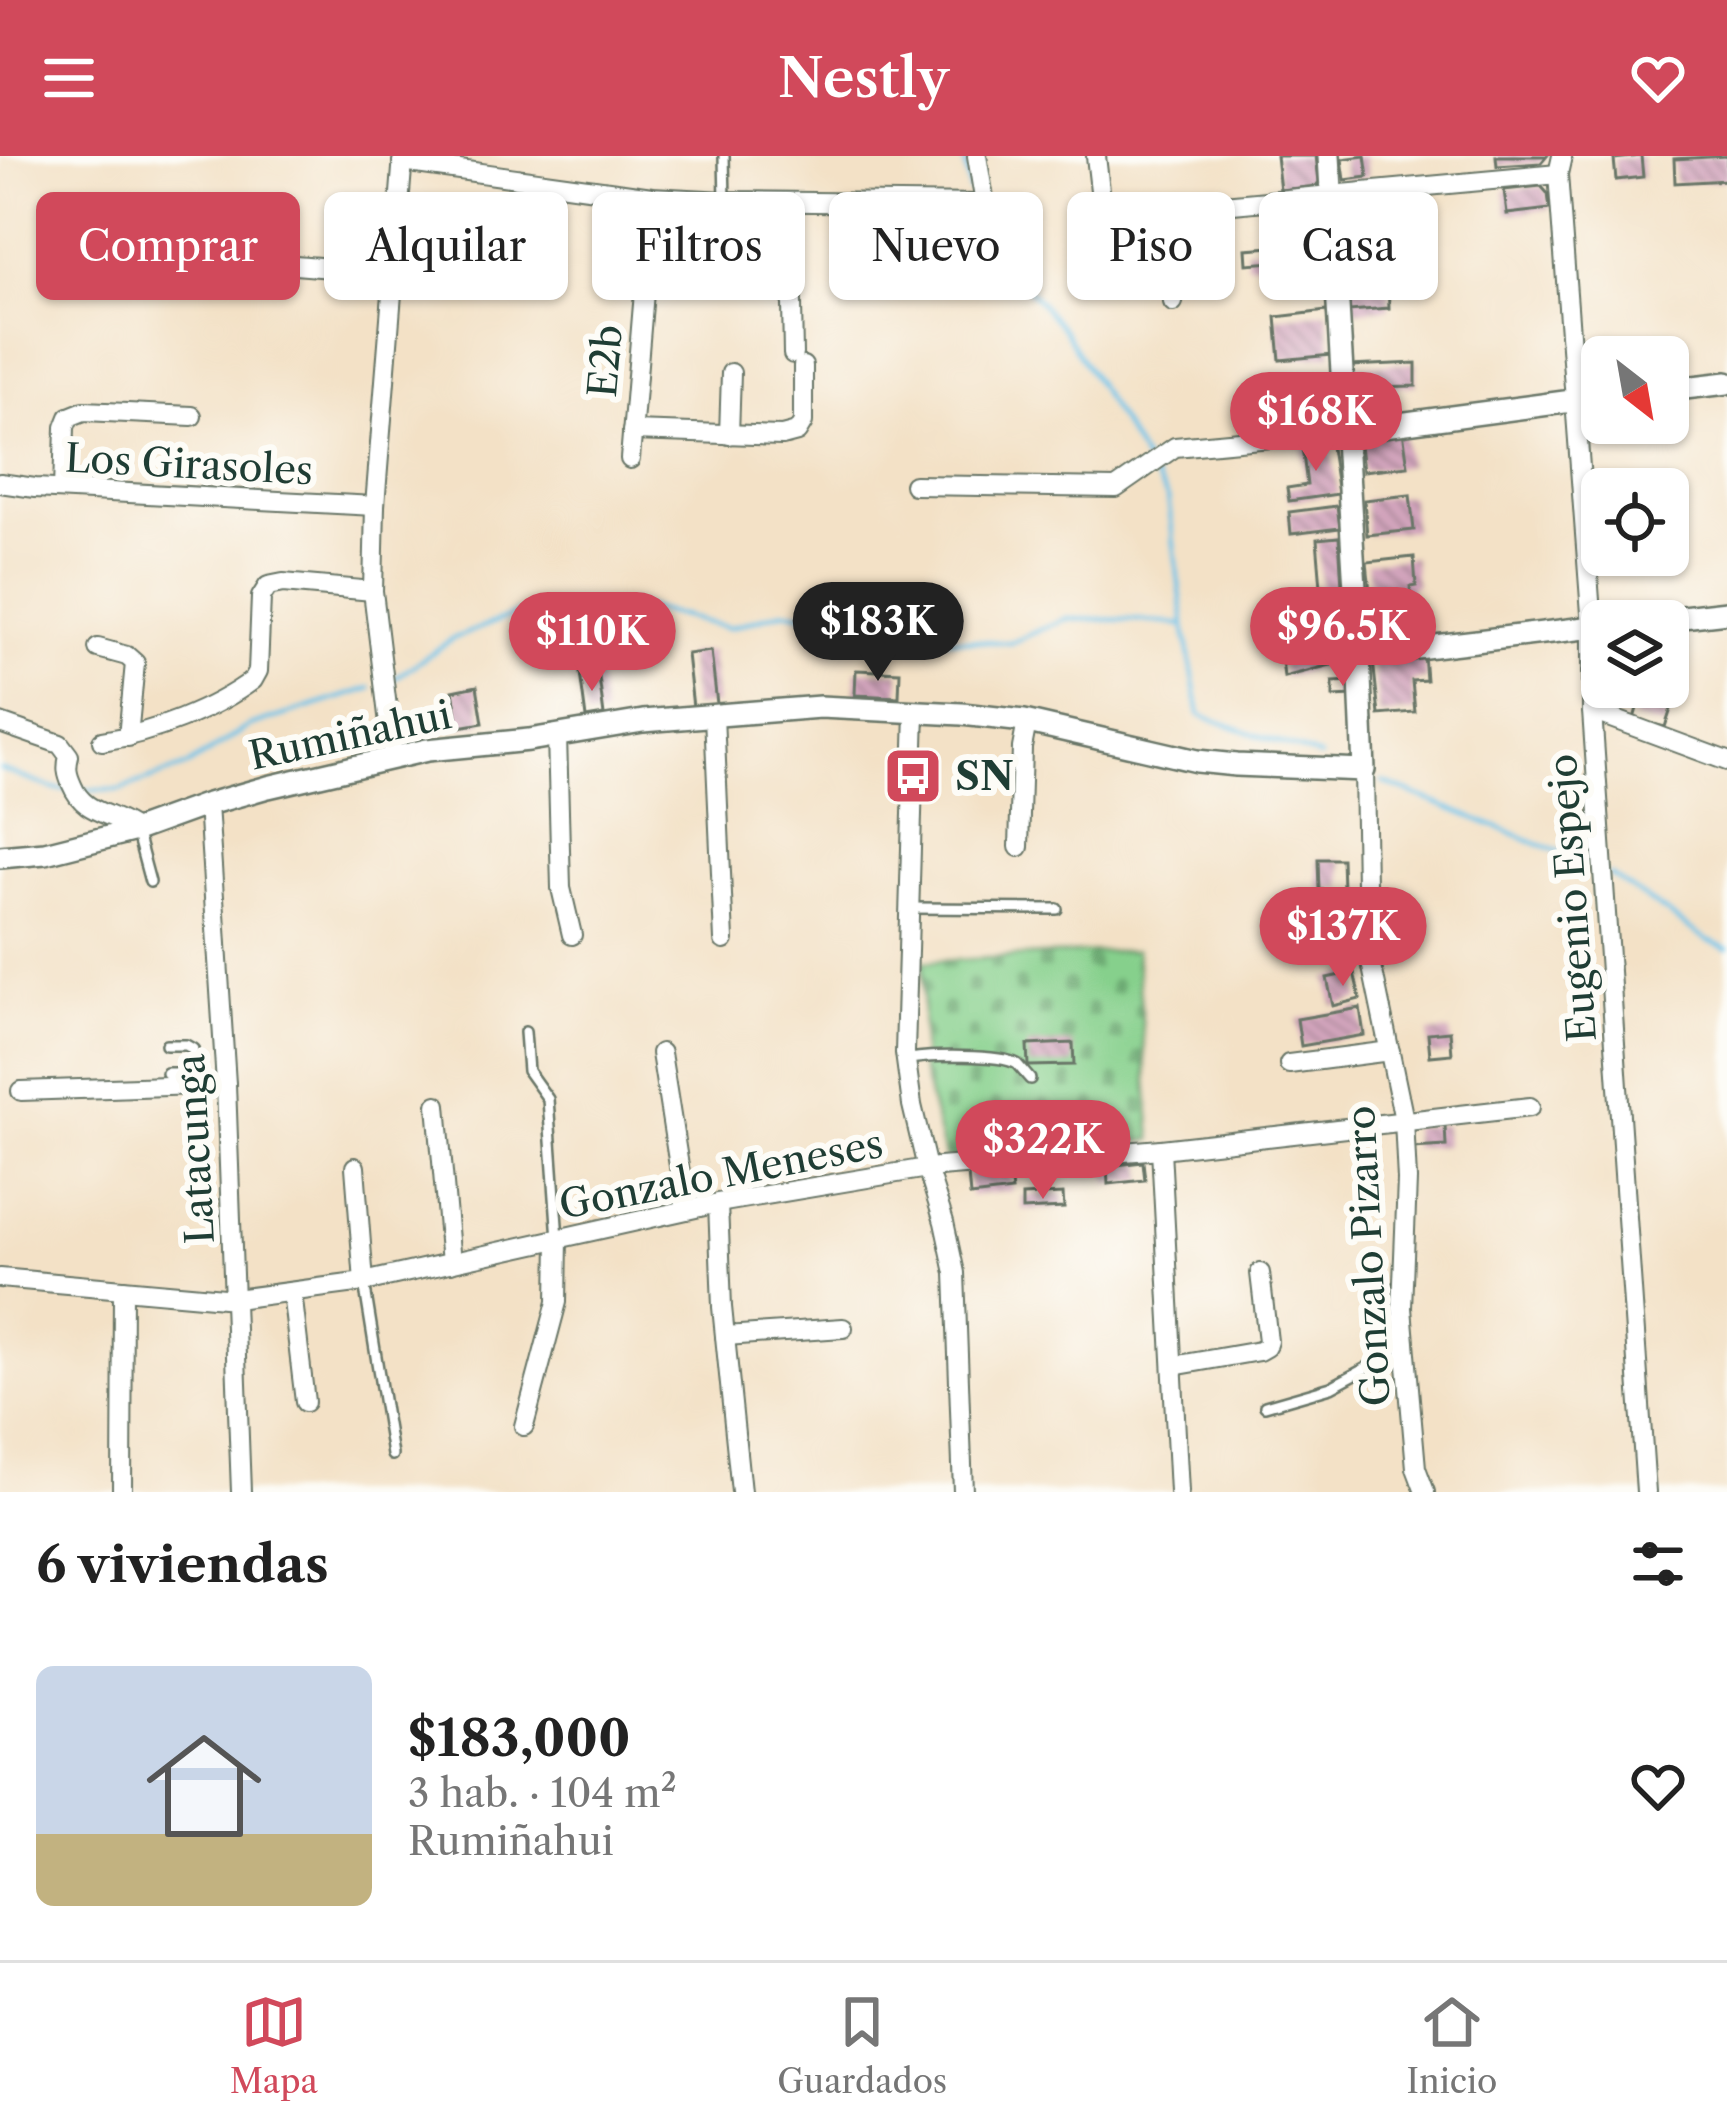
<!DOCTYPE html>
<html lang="es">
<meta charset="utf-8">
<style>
:root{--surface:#fff;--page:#f2f2f2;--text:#222;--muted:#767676;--line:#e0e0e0;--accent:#d1495b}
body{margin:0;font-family:"Libre Caslon Text",serif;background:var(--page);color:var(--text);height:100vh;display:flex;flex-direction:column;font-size:45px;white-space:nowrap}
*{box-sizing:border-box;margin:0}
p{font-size:39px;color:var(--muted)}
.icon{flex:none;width:66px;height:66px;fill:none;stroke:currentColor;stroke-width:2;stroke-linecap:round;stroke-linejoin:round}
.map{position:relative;height:1336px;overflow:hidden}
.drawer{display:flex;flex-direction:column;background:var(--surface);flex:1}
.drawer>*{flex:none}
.guide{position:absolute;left:36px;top:36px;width:1656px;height:108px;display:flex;gap:24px}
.needle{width:78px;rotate:149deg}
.buttons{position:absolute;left:1581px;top:180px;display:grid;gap:24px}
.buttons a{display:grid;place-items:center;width:108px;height:108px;border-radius:18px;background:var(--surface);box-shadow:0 3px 9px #0004;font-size:60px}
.price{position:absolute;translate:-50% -102px;padding:0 27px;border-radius:42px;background:var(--accent);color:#fff;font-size:39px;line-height:78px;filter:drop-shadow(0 3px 6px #0008)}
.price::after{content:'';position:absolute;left:50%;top:72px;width:36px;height:27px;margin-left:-18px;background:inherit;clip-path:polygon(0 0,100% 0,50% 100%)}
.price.active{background:#222;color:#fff}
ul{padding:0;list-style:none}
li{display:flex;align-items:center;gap:36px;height:300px;padding:0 36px}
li+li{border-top:3px solid var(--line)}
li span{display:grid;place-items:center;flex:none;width:336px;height:240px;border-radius:18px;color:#555}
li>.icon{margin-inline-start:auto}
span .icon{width:144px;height:144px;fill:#fffc;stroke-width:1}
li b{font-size:51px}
h2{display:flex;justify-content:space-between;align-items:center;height:144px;padding:0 36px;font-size:51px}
.chip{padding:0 42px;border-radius:18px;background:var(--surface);box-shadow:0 3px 9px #0004;font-size:42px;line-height:108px}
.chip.active{background:var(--accent);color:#fff}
header{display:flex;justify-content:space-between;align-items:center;height:156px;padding:0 36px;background:var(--accent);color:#fff;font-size:54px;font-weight:600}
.tabs{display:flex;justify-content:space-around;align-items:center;height:168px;border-top:3px solid var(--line);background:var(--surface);font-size:33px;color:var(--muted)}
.tabs a{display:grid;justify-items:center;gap:6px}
.tabs .active{color:var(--accent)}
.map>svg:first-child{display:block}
.cemetery{fill:url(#cemetery-stones);stroke:#528660;stroke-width:3}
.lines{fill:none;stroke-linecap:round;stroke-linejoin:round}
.stream{stroke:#6cc3e9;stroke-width:4.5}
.building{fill:url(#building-back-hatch)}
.service-casing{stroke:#697667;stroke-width:14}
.minor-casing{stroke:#697667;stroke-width:22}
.tertiary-casing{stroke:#697667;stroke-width:26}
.service{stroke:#fff;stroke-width:9}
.minor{stroke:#fff;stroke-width:18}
.tertiary{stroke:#fff;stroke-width:21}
.labels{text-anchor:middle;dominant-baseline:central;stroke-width:12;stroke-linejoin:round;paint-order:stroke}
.street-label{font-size:39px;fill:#1f3d34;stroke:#fdfcf7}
.poi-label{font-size:39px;font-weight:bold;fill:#1f3d34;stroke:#fdfcf7;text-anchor:start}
</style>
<header><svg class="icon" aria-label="menu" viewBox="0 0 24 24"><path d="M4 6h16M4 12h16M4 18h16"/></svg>Nestly<svg class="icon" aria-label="heart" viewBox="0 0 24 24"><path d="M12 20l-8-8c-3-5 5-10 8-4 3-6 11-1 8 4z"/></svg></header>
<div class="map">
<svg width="1727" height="1336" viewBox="0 0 1727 1336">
<defs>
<pattern id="cemetery-stones" width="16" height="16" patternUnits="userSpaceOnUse" patternTransform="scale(3)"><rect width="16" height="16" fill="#86d08c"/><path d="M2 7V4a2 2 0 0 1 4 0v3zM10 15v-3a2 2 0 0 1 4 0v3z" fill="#6daa73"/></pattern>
<pattern id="building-back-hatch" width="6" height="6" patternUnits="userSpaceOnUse" patternTransform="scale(3)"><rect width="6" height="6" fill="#d2a4bc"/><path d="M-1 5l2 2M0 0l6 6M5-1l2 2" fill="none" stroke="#aa879a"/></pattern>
</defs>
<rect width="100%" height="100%" fill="#fdfcf7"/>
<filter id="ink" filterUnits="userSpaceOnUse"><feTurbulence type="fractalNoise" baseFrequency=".00833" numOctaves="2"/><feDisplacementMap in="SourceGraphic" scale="24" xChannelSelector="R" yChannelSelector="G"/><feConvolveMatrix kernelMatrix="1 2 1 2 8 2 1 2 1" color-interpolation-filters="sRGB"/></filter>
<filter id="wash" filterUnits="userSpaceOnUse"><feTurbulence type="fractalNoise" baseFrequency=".004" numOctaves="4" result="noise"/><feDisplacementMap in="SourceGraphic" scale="48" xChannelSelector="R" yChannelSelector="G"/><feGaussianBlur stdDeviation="2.7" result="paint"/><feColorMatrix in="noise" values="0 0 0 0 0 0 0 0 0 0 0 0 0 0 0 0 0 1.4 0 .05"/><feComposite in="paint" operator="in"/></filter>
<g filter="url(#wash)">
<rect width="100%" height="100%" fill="#f3e1c6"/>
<polygon class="cemetery" points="1136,794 1152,984 945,1002 922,914 923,806"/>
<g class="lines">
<g class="stream">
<polyline points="964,0 970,35"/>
<polyline points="975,61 977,75 1063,173 1145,306"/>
<polyline points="1151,315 1168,342 1184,466"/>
<polyline points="391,525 452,483 518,457 632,448 728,472 785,455 923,481 1011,487 1065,463 1136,464 1184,469 1200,559 1320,601"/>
<polyline points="0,613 54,633 69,634"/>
<polyline points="1383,626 1595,710"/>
<polyline points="80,634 120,634 187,610 250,570 371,532"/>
<polyline points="1610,719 1706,783 1727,792"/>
</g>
</g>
<g id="blocks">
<g class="building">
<polygon points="1276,0 1316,0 1319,26 1316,30 1280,34"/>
<polygon points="1365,0 1368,21 1345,24 1342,3"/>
<polygon points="1496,0 1547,0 1541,7 1497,10"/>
<polygon points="1641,0 1643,21 1616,24 1614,3"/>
<polygon points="1727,0 1727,24 1675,27 1674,3"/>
<polygon points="1541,30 1548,38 1550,53 1507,58 1504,34"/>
<polygon points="1382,84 1384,103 1347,106 1346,86"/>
<polygon points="1323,87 1325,109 1287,112 1287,105 1247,108 1246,93"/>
<polygon points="1388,124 1389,152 1349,155 1347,126"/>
<polygon points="1327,155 1332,199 1280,204 1276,161"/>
<polygon points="1416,207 1416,230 1367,231 1369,259 1357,260 1353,255 1350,210"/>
<polygon points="1313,228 1317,257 1313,263 1281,269 1276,233"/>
<polygon points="1403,275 1408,310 1363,315 1359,280"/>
<polygon points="1326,288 1331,292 1338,338 1289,345 1287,332 1307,329 1302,291"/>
<polygon points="1410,339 1414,374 1367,379 1364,344"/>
<polygon points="1337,350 1340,372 1291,378 1289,356"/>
<polygon points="1339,381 1344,463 1308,465 1307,432 1321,431 1317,383"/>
<polygon points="1414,401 1416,430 1410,431 1412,452 1372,456 1367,406"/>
<polygon points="1344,474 1346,505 1284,521 1279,479"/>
<polygon points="711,495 717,548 693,551 687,498"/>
<polygon points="1424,499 1426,524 1412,525 1415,556 1379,559 1373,504"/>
<polygon points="598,514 604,559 586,562 580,517"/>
<polygon points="856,514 900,516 899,541 855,539"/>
<polygon points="1352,525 1353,540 1333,541 1333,526"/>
<polygon points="477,530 483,567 459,571 453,535"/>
<polygon points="1603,531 1652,531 1649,542 1662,546 1664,541 1674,544 1665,571 1634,563 1637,552 1600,542"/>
<polygon points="1318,703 1342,703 1343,733 1319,734"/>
<polygon points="1354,816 1360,843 1333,850 1327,822"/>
<polygon points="1360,852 1364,879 1301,890 1297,863"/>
<polygon points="1450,875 1452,898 1430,900 1428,877"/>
<polygon points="1073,887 1074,909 1028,910 1027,889"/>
<polygon points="1445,969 1446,990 1413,992 1412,971"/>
<polygon points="1143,1006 1145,1024 1108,1028 1107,1010"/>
<polygon points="1009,1013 1012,1035 970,1040 968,1018"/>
<polygon points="1063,1038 1064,1052 1022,1054 1022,1040"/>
</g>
</g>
</g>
<g filter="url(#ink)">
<use href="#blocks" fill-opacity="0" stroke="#697667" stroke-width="3"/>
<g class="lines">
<g class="service-casing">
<g id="service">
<polyline points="724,0 725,45"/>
<polyline points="985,48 1015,99"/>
<polyline points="136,674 150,726"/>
<polyline points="908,752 1057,753"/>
<polyline points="525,876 528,915 548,943 558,1083"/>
<polyline points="166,889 186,889 193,893 193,914 190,917 167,917"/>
<path d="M906,904c19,-5 95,-6 111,4 1,1 12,14 13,15"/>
<polyline points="364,1126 392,1299"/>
<polyline points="1265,1250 1331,1231 1370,1210 1406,1203"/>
</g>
</g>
<g class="minor-casing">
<g id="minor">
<polyline points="1096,0 1103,60 1558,18"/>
<polyline points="1562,0 1558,18 1592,471 1592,555 1646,1336"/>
<polyline points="402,6 652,41 725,45 985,48 977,0"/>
<polyline points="790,46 793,198"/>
<polyline points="1155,57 1173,146"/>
<polyline points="246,105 393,117"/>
<polyline points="632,275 782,280 797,276 803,266 803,210"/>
<polyline points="729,279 731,217"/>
<polyline points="630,303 652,41"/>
<polyline points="0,327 35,332 375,350"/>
<polyline points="914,329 1116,332 1175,291 1346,275"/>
<polyline points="63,333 65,271 69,261 84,255 192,260"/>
<polyline points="98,492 127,500 135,507 128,581"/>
<polyline points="1592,555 1727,605"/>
<polyline points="915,556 905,897 912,949 927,1012 944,1066 955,1117 963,1336"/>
<polyline points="714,560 724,784"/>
<path d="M0,567l60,21 9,12c-3,12 -2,18 3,29 12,30 41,27 64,45"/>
<polyline points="557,579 561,732 572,779"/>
<path d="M102,585c48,-7 111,-31 151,-61l5,-9 3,-74 7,-11 15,-3 90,8"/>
<polyline points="393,601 373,435 375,350 403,0"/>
<polyline points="1364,614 1367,787 1404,964 1407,1024 1402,1152 1416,1312 1425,1336"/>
<polyline points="208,648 226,928 241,1336"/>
<polyline points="1019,691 1022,592 1027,566"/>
<polyline points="661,897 686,1054"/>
<polyline points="1289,908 1390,895"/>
<polyline points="21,935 226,928"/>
<polyline points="437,949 451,1107"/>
<polyline points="1161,993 1179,1336"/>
<polyline points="355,1011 364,1126"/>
<polyline points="718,1047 722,1151 741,1336"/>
<polyline points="0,1122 235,1143 364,1126 718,1047 927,1012 1161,993 1530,951"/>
<polyline points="292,1136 305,1246"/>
<polyline points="725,1180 843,1172"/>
<polyline points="1173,1210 1259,1195 1266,1191 1268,1185 1260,1117"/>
<polyline points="524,1270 557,1146 558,1083"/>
<polyline points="122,1336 123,1133"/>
</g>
</g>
<g class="tertiary-casing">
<g id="tertiary">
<polyline points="1668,234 1727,227"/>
<polyline points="1346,275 1602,241"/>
<polyline points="1647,465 1727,456"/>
<polyline points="1359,499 1602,470"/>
<polyline points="0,701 45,697 136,674 208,648 268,631 427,594 529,584 643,565 820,551 962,558 1024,565 1197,605 1236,609 1364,614 1359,499 1329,0"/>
</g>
</g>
<use href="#service" class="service"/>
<use href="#minor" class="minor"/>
<use href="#tertiary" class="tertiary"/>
</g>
</g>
<defs>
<g id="bus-square" transform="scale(3)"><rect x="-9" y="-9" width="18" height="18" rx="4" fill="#d1495b" stroke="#fdfcf7"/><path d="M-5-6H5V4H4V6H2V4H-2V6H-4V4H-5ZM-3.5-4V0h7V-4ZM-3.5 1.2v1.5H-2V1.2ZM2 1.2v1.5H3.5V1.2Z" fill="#fff"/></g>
</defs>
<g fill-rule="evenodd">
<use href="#bus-square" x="913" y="620"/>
</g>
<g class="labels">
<g class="street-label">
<text transform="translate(605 205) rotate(-85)">E2b</text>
<text transform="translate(189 308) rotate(3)">Los Girasoles</text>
<text transform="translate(350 579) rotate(-12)">Rumiñahui</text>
<text transform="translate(1572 742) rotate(-94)">Eugenio Espejo</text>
<text transform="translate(195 993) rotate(-93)">Latacunga</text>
<text transform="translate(721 1018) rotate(-11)">Gonzalo Meneses</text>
<text transform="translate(1368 1100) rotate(-93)">Gonzalo Pizarro</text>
</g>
<g class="poi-label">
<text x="955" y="620">SN</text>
</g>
</g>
</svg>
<div class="buttons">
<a><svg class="needle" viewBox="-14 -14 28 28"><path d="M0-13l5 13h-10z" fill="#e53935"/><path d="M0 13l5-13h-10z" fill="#767676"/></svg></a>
<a><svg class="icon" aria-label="locate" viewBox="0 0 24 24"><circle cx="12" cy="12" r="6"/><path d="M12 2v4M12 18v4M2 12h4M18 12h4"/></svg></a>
<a><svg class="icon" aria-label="layers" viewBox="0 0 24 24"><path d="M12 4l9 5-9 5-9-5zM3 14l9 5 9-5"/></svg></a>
</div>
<b class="price" style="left:1316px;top:318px">$168K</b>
<b class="price active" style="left:878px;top:528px">$183K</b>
<b class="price" style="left:1343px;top:533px">$96.5K</b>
<b class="price" style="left:592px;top:538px">$110K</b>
<b class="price" style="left:1343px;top:833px">$137K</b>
<b class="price" style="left:1043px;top:1046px">$322K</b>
<div class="guide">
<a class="chip active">Comprar</a>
<a class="chip">Alquilar</a>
<a class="chip">Filtros</a>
<a class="chip">Nuevo</a>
<a class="chip">Piso</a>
<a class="chip">Casa</a>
</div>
</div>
<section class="drawer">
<h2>6 viviendas<svg class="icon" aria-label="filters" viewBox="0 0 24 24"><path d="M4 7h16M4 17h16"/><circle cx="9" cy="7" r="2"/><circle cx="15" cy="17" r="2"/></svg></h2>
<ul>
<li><span style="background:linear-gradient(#c9d6e8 70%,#c2b280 0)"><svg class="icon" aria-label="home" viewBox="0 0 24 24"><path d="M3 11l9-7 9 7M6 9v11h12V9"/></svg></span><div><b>$183,000</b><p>3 hab. · 104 m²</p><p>Rumiñahui</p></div><svg class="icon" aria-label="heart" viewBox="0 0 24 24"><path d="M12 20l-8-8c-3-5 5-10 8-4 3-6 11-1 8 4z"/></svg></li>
</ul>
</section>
<nav class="tabs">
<a class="active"><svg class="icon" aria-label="map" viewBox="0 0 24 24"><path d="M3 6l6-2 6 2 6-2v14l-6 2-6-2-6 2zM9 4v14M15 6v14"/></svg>Mapa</a>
<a><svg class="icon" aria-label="saved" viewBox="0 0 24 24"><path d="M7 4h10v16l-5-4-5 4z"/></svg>Guardados</a>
<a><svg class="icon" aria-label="home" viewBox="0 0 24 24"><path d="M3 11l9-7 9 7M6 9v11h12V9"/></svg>Inicio</a>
</nav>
